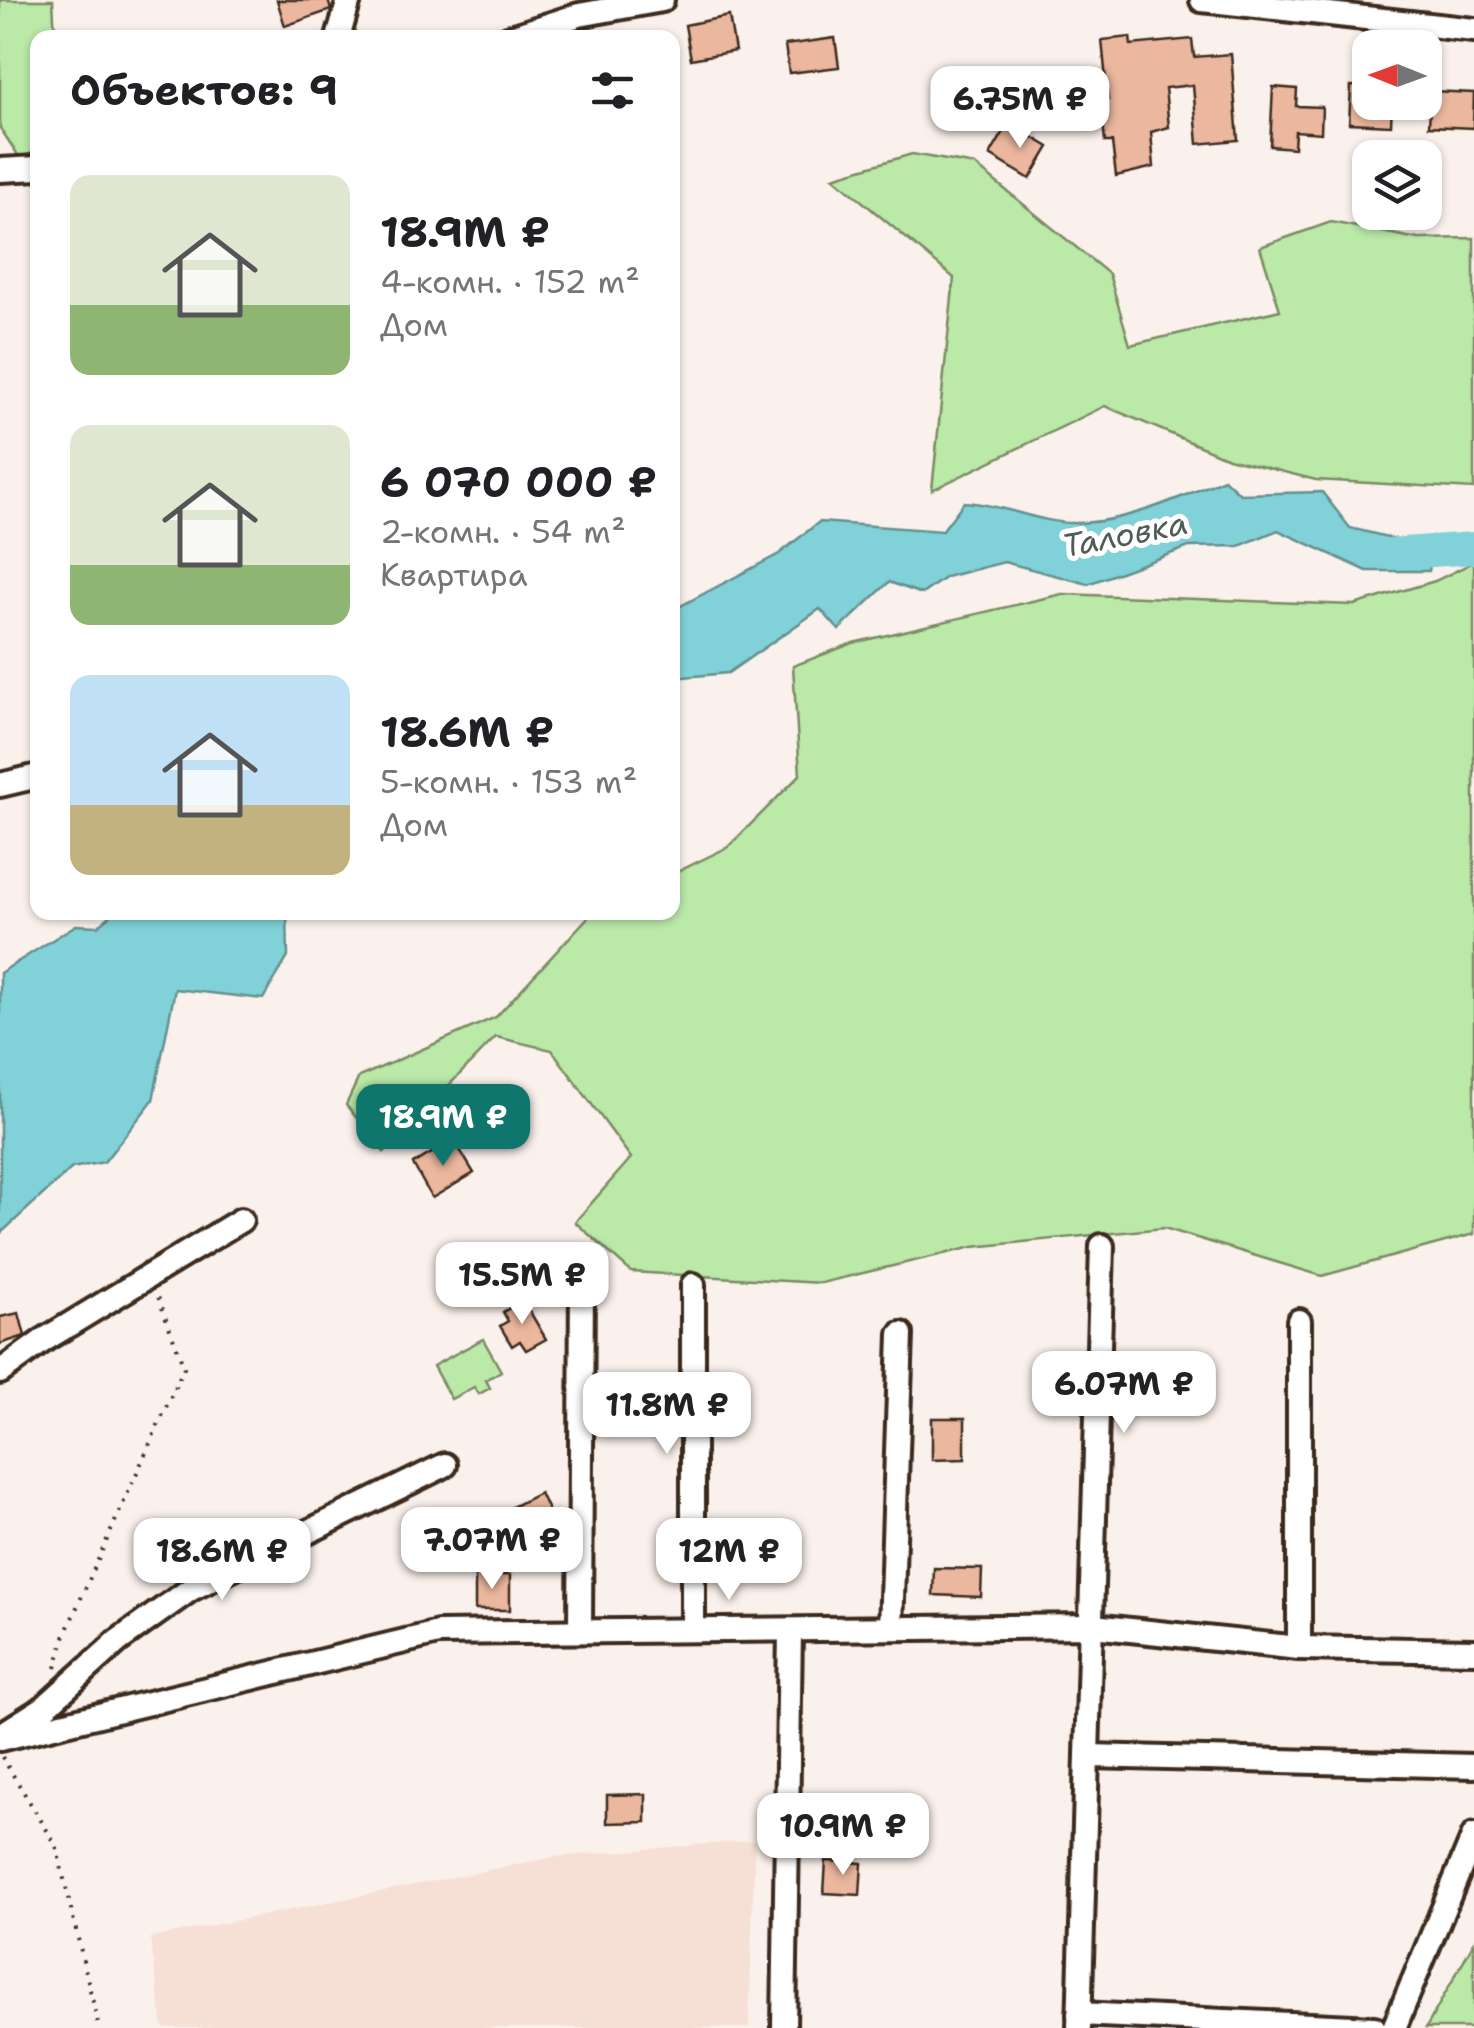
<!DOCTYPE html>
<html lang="ru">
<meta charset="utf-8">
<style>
:root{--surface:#fff;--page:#f6f6f6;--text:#202124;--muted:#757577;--accent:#0f766e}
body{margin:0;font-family:"Shantell Sans",sans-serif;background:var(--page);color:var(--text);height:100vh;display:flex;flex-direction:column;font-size:38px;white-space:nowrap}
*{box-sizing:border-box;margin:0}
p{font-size:32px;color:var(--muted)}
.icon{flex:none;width:55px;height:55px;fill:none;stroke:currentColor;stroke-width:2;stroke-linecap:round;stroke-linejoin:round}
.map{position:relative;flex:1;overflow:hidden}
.drawer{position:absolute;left:30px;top:30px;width:650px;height:890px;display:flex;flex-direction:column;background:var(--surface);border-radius:20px;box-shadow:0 2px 8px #0004}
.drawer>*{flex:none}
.needle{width:65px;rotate:271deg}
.tools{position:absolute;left:1352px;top:30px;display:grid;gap:20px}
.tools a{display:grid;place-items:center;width:90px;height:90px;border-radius:20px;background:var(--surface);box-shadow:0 2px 8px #0004;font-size:50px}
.price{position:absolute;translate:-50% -85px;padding:0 22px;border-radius:20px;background:#fff;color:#222;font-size:32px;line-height:65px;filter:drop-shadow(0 2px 5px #0008)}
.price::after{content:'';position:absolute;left:50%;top:60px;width:30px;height:22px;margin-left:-15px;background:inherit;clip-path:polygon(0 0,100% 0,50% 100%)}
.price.on{background:var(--accent);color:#fff}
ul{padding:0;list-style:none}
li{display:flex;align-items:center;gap:30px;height:250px;padding:0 40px}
li span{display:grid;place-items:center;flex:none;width:280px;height:200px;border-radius:20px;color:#555}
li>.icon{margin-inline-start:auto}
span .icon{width:120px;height:120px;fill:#fffc;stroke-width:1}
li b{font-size:42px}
h2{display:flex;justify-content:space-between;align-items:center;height:120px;padding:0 40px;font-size:42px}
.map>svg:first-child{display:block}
.built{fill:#f6e0d5}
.green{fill:#bae9a8;stroke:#7a8a63;stroke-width:2.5}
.water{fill:#80d2d8;stroke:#648f8e;stroke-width:2.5}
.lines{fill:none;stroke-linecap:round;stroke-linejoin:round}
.river{stroke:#80d2d8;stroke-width:32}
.building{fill:#ebb79e;stroke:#3b2a1e;stroke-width:2.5}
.minor-casing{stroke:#3b2a1e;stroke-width:30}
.path{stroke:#3b2a1e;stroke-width:4;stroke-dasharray:2.5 8;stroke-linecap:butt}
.minor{stroke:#fff;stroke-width:22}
.labels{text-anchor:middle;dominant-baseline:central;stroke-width:10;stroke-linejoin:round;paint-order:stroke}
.water-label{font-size:32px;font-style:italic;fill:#505c56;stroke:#fff}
</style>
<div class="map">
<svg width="1474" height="2028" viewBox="0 0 1474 2028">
<rect width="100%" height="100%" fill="#fbf1ec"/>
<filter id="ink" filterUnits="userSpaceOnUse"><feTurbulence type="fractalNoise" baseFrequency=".01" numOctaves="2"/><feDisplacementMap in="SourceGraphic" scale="20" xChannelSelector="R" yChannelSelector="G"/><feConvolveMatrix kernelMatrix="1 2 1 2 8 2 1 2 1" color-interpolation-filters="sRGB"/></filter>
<g filter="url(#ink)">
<polygon class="built" points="755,1840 749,2028 163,2028 150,1938 553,1857"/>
<g class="green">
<polygon points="0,0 53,0 55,37 38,38 37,151 20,158 0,128"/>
<polygon points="912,154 975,165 1109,274 1130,345 1280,310 1260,247 1331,222 1418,239 1474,238 1474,489 1316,480 1228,458 1105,406 932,490 954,278 833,177"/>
<polygon points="1474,562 1474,1234 1322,1276 1164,1228 973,1247 821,1283 631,1272 575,1222 631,1158 552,1050 496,1037 384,1152 346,1105 359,1077 496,1017 591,914 672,912 673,874 728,847 800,775 793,666 853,643 1062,594 1354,605 1435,581"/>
<polygon points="483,1339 501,1371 486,1380 490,1388 479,1394 474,1387 451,1399 433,1366"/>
<polygon points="1474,1942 1474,2028 1426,2028"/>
</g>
<g class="water">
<path d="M1224,479l16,15 82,-2 28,36 83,20 -4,23h-62l-89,-41 -39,16 -50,1 -101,37 -84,-22 -58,15 -24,17 -33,-12 -50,48 -19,-21 -92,64 -55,5v-68l106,-56 40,-32 123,9 22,-29c38,2 76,21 109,21 49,1 107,-25 151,-44z"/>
<polygon points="115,912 287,913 288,957 263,999 175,989 153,1100 104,1162 72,1168 0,1234 0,973 76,925 98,926"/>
</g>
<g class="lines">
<polyline class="river" points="1389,554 1474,548"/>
</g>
<g class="building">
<polygon points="277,0 328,0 331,10 285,26"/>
<polygon points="729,16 735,51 691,59 685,25"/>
<polygon points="1130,37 1131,45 1192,39 1194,57 1231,54 1238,140 1198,144 1193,85 1165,88 1169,127 1151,132 1154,167 1116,176 1112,142 1105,142 1101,101 1108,100 1102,40"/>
<polygon points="835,38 839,67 789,73 785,45"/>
<polygon points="1351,86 1370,87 1370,102 1392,102 1391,125 1349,123"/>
<polygon points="1273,87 1297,89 1296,106 1322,107 1321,133 1295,131 1294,148 1270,146"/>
<polygon points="1431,91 1474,93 1473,128 1429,126"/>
<polygon points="1009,123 1049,147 1030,179 990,155"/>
<polygon points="454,1140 474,1173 432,1198 413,1164"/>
<polygon points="523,1300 546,1339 526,1350 520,1341 512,1346 500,1326 508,1321 503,1312"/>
<polygon points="19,1313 25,1336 0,1344 0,1317"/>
<polygon points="932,1418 965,1418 965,1459 932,1460"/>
<polygon points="540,1493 554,1523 510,1545 496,1515"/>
<polygon points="934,1568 982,1569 981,1597 933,1595"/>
<rect x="475" y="1575" width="35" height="35"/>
<polygon points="646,1794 646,1822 607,1823 607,1795"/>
<polygon points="826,1861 862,1863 860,1895 824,1893"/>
</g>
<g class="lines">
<g class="minor-casing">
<g id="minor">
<polyline points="1202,0 1474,30"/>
<polyline points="338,38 349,0"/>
<polyline points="508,38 579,15 662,0"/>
<polyline points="0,170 38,168"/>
<polyline points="0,785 38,776"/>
<polyline points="0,1372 44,1340 241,1220"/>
<polyline points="693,1628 693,1285"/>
<polyline points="891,1628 901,1334"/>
<polyline points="580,1631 582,1281"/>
<polyline points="1299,1648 1299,1321"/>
<polyline points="7,1731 45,1707 118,1641 191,1589 445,1465"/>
<polyline points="0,1739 438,1633 1093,1626 1299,1648 1474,1651"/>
<polyline points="1089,1756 1474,1766"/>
<polyline points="1079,2014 1374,2028"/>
<polyline points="784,2028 790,1631"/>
<polyline points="1079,2028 1102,1246"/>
<polyline points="1394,2028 1474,1835"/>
</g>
</g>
<g class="path">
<polyline points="56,1668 65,1634 184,1367 157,1294"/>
<polyline points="2,1757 56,1845 99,2028"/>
</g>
<use href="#minor" class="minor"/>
</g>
</g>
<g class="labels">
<g class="water-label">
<text transform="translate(1125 534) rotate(-11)">Таловка</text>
</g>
</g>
</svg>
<div class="tools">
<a><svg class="needle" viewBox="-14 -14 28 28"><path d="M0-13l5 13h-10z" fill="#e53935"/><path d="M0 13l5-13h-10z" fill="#757577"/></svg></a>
<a><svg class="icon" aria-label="layers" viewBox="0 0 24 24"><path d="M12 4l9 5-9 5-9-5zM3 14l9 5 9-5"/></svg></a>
</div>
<b class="price" style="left:1020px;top:151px">6.75M ₽</b>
<b class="price on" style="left:443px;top:1169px">18.9M ₽</b>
<b class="price" style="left:522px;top:1327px">15.5M ₽</b>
<b class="price" style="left:1124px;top:1436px">6.07M ₽</b>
<b class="price" style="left:667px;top:1457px">11.8M ₽</b>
<b class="price" style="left:492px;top:1592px">7.07M ₽</b>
<b class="price" style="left:222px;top:1603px">18.6M ₽</b>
<b class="price" style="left:729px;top:1603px">12M ₽</b>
<b class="price" style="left:843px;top:1878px">10.9M ₽</b>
<section class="drawer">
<h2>Объектов: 9<svg class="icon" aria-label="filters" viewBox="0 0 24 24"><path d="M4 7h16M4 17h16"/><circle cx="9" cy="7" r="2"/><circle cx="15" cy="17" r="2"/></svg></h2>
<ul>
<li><span style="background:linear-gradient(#dfe7d0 65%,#8fb573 0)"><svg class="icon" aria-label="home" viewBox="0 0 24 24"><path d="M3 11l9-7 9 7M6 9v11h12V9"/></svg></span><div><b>18.9M ₽</b><p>4-комн. · 152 m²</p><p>Дом</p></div></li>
<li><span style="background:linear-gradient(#dfe7d0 70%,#8fb573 0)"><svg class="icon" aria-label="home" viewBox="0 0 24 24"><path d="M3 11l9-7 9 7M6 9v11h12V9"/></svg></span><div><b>6 070 000 ₽</b><p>2-комн. · 54 m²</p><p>Квартира</p></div></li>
<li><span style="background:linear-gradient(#bfe0f5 65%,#c2b280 0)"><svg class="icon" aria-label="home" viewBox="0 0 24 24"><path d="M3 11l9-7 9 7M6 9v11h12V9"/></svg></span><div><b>18.6M ₽</b><p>5-комн. · 153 m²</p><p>Дом</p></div></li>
</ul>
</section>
</div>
